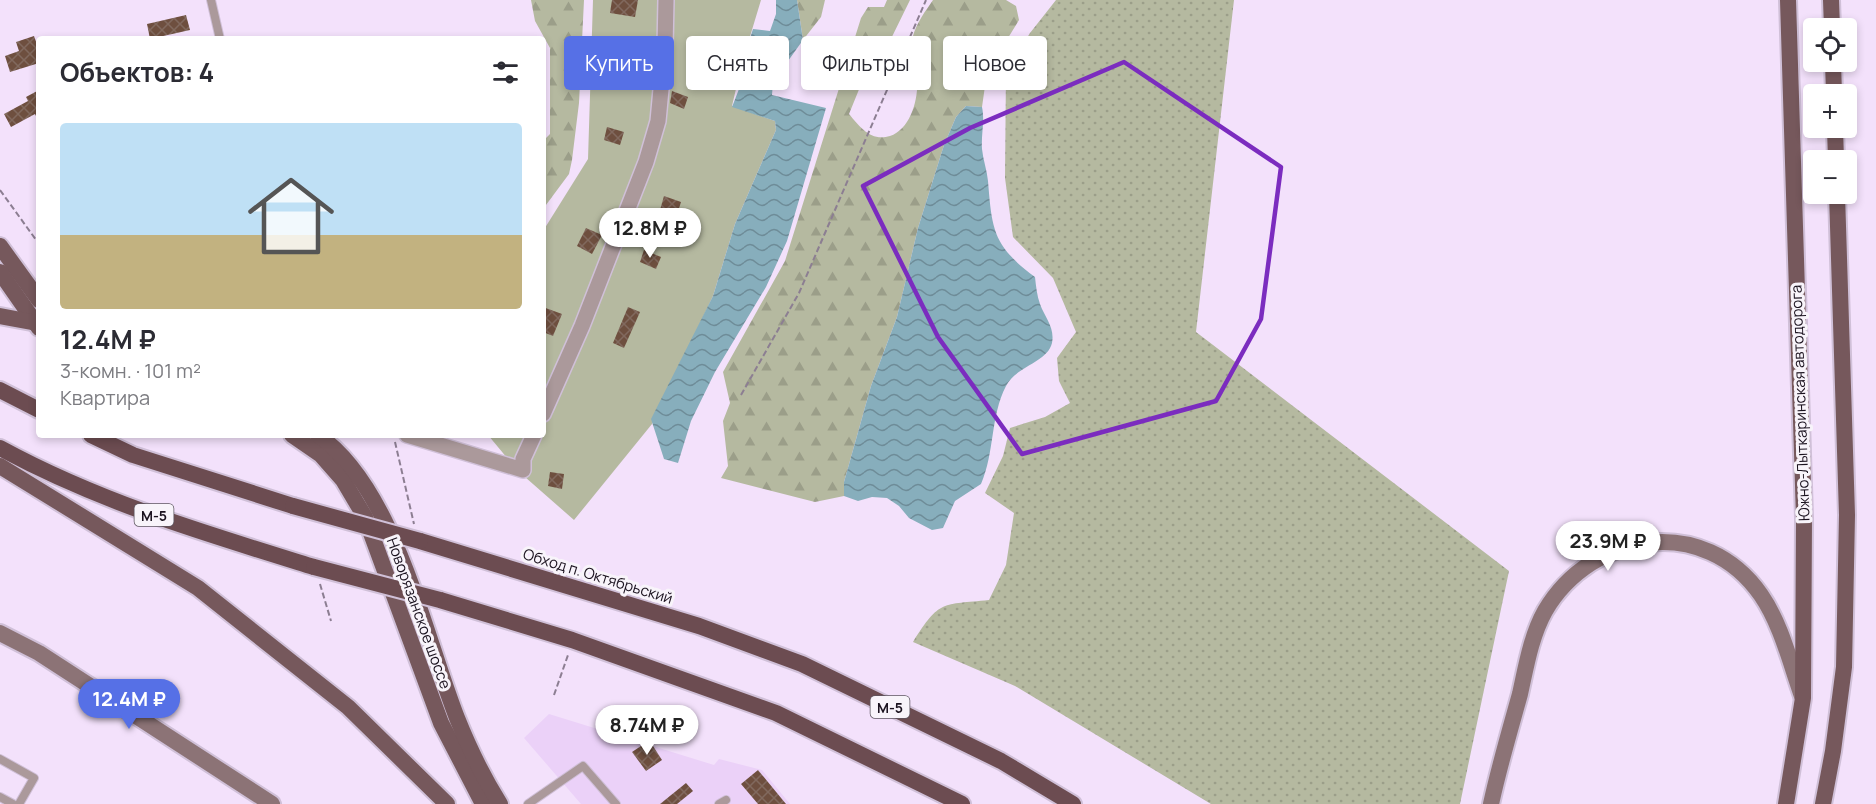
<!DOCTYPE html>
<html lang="ru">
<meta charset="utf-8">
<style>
:root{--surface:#fff;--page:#f7f7f7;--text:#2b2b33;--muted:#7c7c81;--line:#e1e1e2;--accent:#5670e6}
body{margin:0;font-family:Manrope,sans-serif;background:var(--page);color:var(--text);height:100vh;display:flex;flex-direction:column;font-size:22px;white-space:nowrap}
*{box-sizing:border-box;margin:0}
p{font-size:20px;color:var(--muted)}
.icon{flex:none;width:33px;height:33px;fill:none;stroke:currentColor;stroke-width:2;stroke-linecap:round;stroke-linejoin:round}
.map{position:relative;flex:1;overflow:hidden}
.side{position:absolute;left:36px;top:36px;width:510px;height:402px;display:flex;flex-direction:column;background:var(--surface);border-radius:6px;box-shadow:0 3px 9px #0003}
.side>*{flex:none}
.banner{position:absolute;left:564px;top:36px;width:570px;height:54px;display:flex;gap:12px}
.fabs{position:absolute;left:1803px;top:18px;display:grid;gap:12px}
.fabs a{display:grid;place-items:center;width:54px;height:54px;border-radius:6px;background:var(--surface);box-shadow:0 3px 9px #0003;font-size:30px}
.price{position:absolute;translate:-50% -51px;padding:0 14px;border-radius:21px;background:#fff;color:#222;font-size:20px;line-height:39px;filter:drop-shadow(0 2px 3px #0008)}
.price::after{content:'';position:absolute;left:50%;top:36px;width:18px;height:14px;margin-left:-9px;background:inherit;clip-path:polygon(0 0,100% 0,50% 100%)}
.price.selected{background:var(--accent);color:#fff}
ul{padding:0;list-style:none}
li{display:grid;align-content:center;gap:12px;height:318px;padding:0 24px}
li+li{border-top:2px solid var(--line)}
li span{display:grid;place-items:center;height:186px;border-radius:6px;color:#555}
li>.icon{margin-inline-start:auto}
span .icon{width:108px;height:108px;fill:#fffc;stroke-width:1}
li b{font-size:26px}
h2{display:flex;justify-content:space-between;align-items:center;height:72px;padding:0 24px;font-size:26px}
.chip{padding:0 21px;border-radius:6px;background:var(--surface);box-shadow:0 3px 9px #0003;font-size:21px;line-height:54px}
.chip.selected{background:var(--accent);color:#fff}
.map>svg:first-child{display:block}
.built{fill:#ebd1f8}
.grass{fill:url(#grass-dots)}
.forest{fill:url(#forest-firs)}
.green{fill:#b5b9a0}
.water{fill:url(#water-waves)}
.building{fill:url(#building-cross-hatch)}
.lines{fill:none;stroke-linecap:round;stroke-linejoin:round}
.service-casing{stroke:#d0c0d8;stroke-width:10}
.minor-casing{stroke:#d0c0d8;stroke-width:18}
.secondary-casing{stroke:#d0c0d8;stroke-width:20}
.primary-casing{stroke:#d0c0d8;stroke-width:20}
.trunk-casing{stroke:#d0c0d8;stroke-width:20}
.path{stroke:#8c7e92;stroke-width:2;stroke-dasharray:6 3;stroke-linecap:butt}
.service{stroke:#ab999b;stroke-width:8}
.minor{stroke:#ab999b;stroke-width:15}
.secondary{stroke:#8c7376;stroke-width:16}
.primary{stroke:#76585c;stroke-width:16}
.trunk{stroke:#6c4c51;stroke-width:16}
.trunk-bridge-casing{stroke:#d0c0d8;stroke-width:20;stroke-linecap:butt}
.trunk-bridge{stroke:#6c4c51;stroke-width:16}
.marked{fill:none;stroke:#7b2cbf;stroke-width:4.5;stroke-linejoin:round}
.labels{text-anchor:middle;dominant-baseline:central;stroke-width:6;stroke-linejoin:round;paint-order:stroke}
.shield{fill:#f8f4fa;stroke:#5d5660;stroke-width:1.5}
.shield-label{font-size:14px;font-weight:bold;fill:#1a121e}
.street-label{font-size:15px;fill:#1a121e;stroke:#f8f4fa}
</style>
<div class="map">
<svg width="1876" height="804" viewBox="0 0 1876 804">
<defs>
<pattern id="grass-dots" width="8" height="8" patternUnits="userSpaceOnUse" patternTransform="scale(1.5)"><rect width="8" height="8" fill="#b5b9a0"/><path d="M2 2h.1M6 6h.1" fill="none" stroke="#9b9e89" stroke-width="1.8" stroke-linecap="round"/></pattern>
<pattern id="forest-firs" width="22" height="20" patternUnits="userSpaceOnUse" patternTransform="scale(1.5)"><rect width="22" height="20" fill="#b5b9a0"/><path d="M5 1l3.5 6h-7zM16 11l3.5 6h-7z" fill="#9b9e89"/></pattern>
<pattern id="water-waves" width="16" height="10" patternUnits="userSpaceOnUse" patternTransform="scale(1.5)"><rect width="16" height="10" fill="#87aebc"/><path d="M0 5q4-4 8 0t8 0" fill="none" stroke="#6e8c98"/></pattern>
<pattern id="building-cross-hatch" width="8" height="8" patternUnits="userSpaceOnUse" patternTransform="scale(1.5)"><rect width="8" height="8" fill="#6e4f3f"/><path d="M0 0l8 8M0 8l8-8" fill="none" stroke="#81695e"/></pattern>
</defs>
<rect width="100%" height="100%" fill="#f3e1fb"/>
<polygon class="built" points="549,714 714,765 719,759 762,770 790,804 581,804 524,738"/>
<path class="grass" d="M1056,0h178l-38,332 313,239 -49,233h-249l-196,-118 -102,-44c27,-43 29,-37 76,-42l17,-35 8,-52 -29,-20 18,-37 7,-28 35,-11 25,-14 -11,-22 -2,-23 19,-26 -23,-54 -40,-41 -8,-59 1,-107 24,-38z"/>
<g class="forest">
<polygon points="531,0 584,0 579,103 572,160 569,174 543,209 543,141 550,134 550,48 535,21"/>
<polygon points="797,0 825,0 821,17 803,40"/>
<path d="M887,0h23l-23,47 -27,40 -11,27c11,13 22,28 41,22 21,-7 29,-38 27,-59 -2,-13 -6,-27 -4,-41 3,-12 13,-26 20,-36h73l10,6 3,14 -32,52 -5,35 -16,-1 -10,11 -12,28 -26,83 -21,89 -26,69 -27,96v14l-29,6 -94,-24 7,-12 -5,-45 7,-18 -7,-31 62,-111 76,-243 7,-11h16z"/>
</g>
<polygon class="green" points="593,0 761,0 742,63 732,106 775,121 776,130 735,224 713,296 652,424 574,520 517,470 488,435 543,435 543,231 588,159"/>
<g class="water">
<polygon points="776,0 797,0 803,40 773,82 772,95 826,108 787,241 766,287 715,372 691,421 678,463 664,459 651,419 713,296 735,224 776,130 775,121 732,107 739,89 763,85 769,67 742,63 753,29 770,31 776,14"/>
<path d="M966,106l16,1c3,14 -1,27 0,42 1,11 5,21 6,32 4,49 5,65 47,96 1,9 2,19 5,27 5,14 15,23 12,39 -5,20 -36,23 -46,43 -16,31 -11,66 -25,98l-26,17 -12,27 -11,2 -23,-12 -10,-12 -12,-8 -15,-1 -14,4 -14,-5v-14l27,-96 26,-69 21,-89 26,-83 12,-28z"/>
</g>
<g class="building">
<polygon points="612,0 638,0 635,17 610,13"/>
<polygon points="186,15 190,30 150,39 147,24"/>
<polygon points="34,36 39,50 39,63 10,72 5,56 19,51 16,42"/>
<polygon points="39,90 39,122 35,114 11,127 4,114 28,101 26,97"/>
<polygon points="672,91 688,97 684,109 670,103"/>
<polygon points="607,127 624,132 620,145 604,140"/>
<polygon points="664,196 681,202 677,215 660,210"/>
<polygon points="586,228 602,235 592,254 577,246"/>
<polygon points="644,250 661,257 656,269 640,262"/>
<polygon points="543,307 562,314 553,336 543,332"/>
<polygon points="628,307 640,312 624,348 613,343"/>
<polygon points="550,472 564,474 562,489 548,486"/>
<polygon points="644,744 653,746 662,760 646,771 632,752"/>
<polygon points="758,770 786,804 758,804 741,784"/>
<polygon points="686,783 693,791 677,804 660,804"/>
</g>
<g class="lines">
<g class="service-casing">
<g id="service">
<polyline points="211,0 220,39"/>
<polyline points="0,759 34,778 19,804"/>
<polyline points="0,797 13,804"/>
<polyline points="528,804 583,766 616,804"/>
<polyline points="719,804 726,800"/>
</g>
</g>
<g class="minor-casing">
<g id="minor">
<polyline points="543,414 582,326 646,162 658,121 665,47 666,0"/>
<polyline points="407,435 523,470 523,459 534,435"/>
</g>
</g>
<g class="secondary-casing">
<g id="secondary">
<polyline points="0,633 39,653 272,804"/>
<path d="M1491,804c8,-37 19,-74 29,-110 6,-27 11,-58 25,-83 47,-80 160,-97 216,-16 20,29 29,67 41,101"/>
</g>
</g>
<g class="primary-casing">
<g id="primary">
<polyline points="1831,0 1832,28"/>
<polyline points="1833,62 1834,94"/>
<polyline points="1835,128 1836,160"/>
<polyline points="0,246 39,300"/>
<polyline points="0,272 39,328"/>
<polyline points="0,316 37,323"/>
<polyline points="292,435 321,455 343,480 365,517 441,723 483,804"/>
<path d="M318,435c76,52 106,199 139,283 12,30 26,59 43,86"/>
<polyline points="0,466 198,588 348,707 447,804"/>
<polyline points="1786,804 1803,698 1804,518 1788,0"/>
<polyline points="1823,804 1833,751 1844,667 1847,515 1837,194"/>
</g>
</g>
<g class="trunk-casing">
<g id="trunk">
<polyline points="0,390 39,410"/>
<polyline points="91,435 133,455 293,506"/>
<path d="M0,448c99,54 207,86 314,119"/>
<polyline points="420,541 699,626 802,664 1001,761 1073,804"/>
<polyline points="440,600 572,640 776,713 962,804"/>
</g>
</g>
<g class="path">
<polyline points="0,190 39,244"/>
<polyline points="741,395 799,293 926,0"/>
<polyline points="395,442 414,524"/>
<polyline points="320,584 331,621"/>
<polyline points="554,695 568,655"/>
</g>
<use href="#service" class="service"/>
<use href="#minor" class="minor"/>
<use href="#secondary" class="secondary"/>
<use href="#primary" class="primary"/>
<use href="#trunk" class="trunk"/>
<g class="trunk-bridge-casing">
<g id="trunk-bridge">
<polyline points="293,506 420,541"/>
<polyline points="314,567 440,600"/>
</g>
</g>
<use href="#trunk-bridge" class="trunk-bridge"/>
</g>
<path class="marked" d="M1124,62l157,105 -20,152 -45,82 -194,53 -84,-117 -75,-151 107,-58z"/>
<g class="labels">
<g class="shield">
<rect x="134.5" y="504" width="39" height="22" rx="4.5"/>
<rect x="870.5" y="696" width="39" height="22" rx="4.5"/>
</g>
<g class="shield-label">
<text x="154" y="515">М-5</text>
<text x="890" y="707">М-5</text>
</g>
<g class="street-label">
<text transform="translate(1800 403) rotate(-92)">Южно-Лыткаринская автодорога</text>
<text transform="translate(598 576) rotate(17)">Обход п. Октябрьский</text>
<text transform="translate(419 613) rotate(70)">Новорязанское шоссе</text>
</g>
</g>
</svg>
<div class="fabs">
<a><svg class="icon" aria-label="locate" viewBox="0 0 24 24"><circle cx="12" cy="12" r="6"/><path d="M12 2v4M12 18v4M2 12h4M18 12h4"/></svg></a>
<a>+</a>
<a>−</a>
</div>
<b class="price" style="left:650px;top:259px">12.8M ₽</b>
<b class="price" style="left:1608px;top:572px">23.9M ₽</b>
<b class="price selected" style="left:129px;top:730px">12.4M ₽</b>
<b class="price" style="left:647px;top:756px">8.74M ₽</b>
<div class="banner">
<a class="chip selected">Купить</a>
<a class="chip">Снять</a>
<a class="chip">Фильтры</a>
<a class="chip">Новое</a>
</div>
<section class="side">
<h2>Объектов: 4<svg class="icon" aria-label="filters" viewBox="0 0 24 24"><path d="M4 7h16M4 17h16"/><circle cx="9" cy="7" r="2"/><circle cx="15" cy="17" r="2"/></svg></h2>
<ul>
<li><span style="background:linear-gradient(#bfe0f5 60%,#c2b280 0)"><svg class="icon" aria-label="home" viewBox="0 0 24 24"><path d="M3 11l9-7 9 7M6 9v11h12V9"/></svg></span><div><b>12.4M ₽</b><p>3-комн. · 101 m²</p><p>Квартира</p></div></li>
</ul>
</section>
</div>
